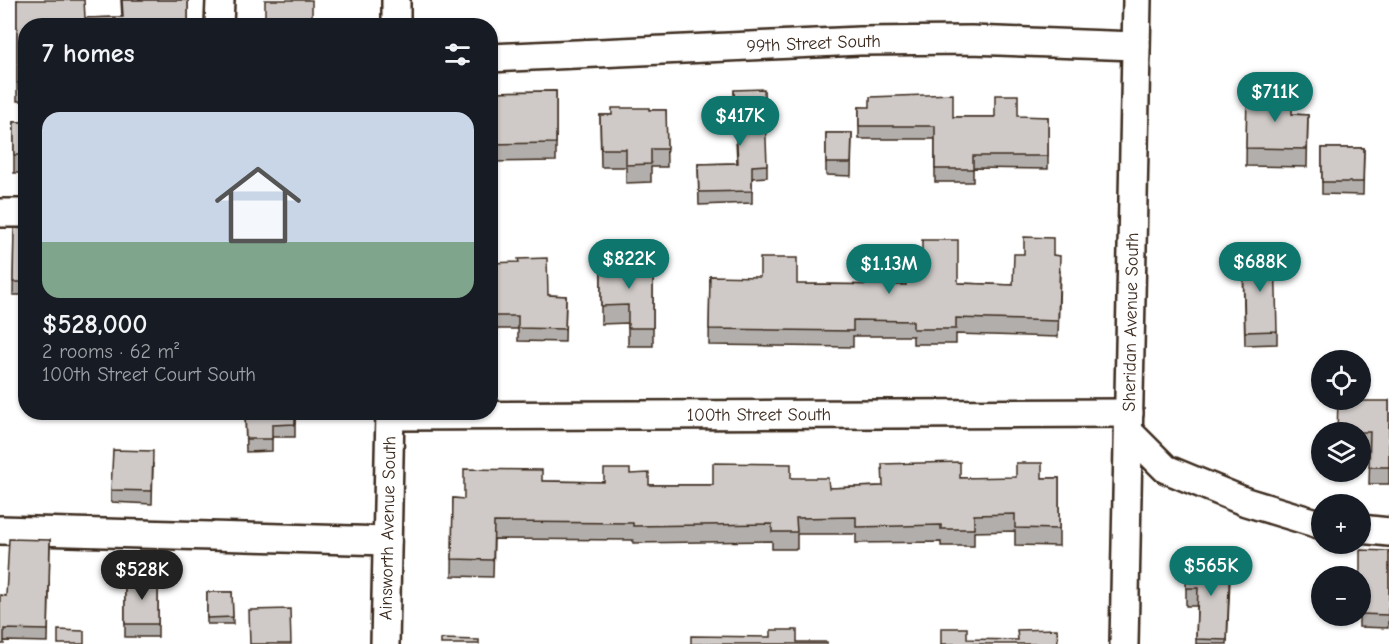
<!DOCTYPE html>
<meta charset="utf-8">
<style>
:root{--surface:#171b24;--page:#20242c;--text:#f1f3f6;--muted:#9ea1a6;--accent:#0f766e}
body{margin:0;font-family:"Comic Neue",sans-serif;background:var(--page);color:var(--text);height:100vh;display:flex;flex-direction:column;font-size:22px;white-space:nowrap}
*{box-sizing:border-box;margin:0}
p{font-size:20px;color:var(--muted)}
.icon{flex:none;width:33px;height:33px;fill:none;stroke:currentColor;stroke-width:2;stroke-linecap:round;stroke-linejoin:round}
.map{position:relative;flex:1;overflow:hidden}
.panel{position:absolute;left:18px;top:18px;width:480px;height:402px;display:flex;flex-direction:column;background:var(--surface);border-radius:24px;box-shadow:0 2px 4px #0004}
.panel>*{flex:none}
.fabs{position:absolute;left:1311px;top:350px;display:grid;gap:12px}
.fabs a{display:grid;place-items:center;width:60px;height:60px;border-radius:50%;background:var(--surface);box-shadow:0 2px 4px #0004;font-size:30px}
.price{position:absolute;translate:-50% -51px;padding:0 14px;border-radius:21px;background:var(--accent);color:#fff;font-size:20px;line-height:39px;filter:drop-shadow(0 2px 3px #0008)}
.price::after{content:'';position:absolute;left:50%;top:36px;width:18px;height:14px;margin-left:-9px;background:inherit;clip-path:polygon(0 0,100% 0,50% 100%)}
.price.on{background:#222;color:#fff}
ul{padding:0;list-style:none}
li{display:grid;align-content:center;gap:12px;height:318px;padding:0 24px}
li span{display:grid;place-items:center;height:186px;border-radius:18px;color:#555}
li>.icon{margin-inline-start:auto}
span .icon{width:108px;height:108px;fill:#fffc;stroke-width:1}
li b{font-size:26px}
h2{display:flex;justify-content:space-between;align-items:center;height:72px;padding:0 24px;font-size:26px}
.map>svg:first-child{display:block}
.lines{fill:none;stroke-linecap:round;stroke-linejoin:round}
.minor-casing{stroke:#3b2a1e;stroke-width:32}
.minor{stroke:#fff;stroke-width:27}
.wall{fill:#b2aeab;stroke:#3b2a1e;stroke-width:1.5}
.building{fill:#cfcac7;stroke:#3b2a1e;stroke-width:1.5}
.labels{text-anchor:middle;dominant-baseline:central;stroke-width:4.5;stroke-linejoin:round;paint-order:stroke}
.street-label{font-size:18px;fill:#3b2a1e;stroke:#fff}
</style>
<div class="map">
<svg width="1389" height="644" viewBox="0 0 1389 644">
<rect width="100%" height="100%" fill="#fff"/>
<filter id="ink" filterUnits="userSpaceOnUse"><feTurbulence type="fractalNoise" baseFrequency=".0167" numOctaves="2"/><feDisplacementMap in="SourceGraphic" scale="12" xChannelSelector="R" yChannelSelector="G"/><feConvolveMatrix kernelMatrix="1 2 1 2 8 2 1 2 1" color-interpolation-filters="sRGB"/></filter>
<g filter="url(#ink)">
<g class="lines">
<g class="minor-casing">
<g id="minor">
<polyline points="219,26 220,0"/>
<polyline points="396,26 396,0"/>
<path id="s1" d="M490,58l370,-17 111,-1 165,6"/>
<polyline points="0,213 26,213"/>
<path id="s2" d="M390,416l739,-3"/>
<polyline points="1129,432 1166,469 1246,502 1322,525"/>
<polyline points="1360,529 1389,532"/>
<polyline points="0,530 387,541"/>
<path id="s3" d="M385,644l5,-232"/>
<path id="s4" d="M1124,644l13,-644"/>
</g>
</g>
<use href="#minor" class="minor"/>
</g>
<g class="wall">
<polygon points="17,0 85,18 122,17 121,0 188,0 188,26 26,26 26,173 14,173 14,122 25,122 25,101 17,101"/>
<polygon points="734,90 767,165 767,177 752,178 752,203 699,205 698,164 737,163"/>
<polygon points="556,91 556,161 490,162 490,92"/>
<polygon points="1247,93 1292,114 1308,115 1307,167 1246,166"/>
<polygon points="859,107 953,117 1048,117 1048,169 973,168 973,182 935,182 935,139 859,139"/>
<polygon points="649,110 666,110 667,167 651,167 651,182 626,183 626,167 601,167 600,115 612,115"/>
<polygon points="826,133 852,133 851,176 826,175"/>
<polygon points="1322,148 1364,148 1363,195 1322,194"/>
<polygon points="14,228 26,229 26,295 13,295"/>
<polygon points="1053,255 1060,271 1058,337 956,334 956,344 913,344 913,336 853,336 853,347 709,345 710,276 797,284 906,285 958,283 1013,285"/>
<polygon points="601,258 627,267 653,267 653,346 628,346 628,323 601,324"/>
<polygon points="490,263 548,295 566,296 565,342 518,341 518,329 490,329"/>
<polygon points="1243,268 1277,331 1277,344 1245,345"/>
<polygon points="1389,401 1389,484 1369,484 1370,449 1360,449 1360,432"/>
<polygon points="245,412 295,412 295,437 272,437 272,451 246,452"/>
<polygon points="153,464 152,504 111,502 111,490"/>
<polygon points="630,474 649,485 713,485 791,478 829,488 882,486 960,478 1059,478 1059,546 1015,545 1015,531 974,532 974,546 941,546 941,542 856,543 856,534 797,534 797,549 772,549 772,541 633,543 633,540 494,539 493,577 452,576 453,498 464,499 542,481 604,482"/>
<polygon points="50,540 48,642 4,641 0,644 6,596"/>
<polygon points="1389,551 1389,622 1388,622 1388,628 1359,627 1359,615 1360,615 1360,576"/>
<rect x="125" y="578" width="33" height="59"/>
<polygon points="1230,579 1227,644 1196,644 1197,606 1186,606 1186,588"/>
<polygon points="207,592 232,592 233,624 207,624"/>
</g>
<g class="building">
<polygon points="17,0 84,0 85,18 123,17 122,0 188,0 188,26 26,26 26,155 14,155 14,122 25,122 25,83 17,83"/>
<rect x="265" y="0" width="47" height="26"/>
<polygon points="764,89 767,165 752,166 752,191 699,192 698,164 738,163 734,90"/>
<polygon points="556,91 556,143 490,144 490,92"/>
<polygon points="1247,93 1292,94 1292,114 1308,115 1307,149 1246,148"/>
<polygon points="953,94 953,117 995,117 995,95 1018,95 1018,116 1048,117 1048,156 973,156 973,169 935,169 935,126 859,126 859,107 870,107 870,97"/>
<polygon points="612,108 649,108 649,110 666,110 667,149 651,149 651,164 626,165 626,149 601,149 600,115 612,115"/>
<polygon points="826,133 852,133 851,163 826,163"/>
<polygon points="1322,148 1364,148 1363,182 1322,182"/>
<polygon points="14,228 26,229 26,282 13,282"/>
<polygon points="1024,237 1053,238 1053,255 1060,256 1058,321 956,318 956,329 913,329 913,321 853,320 853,331 709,329 710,276 760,277 760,258 797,258 797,284 906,285 906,267 922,267 922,240 958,240 958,283 1013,285 1014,254 1024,254"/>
<polygon points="1275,254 1277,331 1245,332 1243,255"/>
<polygon points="547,258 548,295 566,296 565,329 518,328 518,316 490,316 490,263 519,262 518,259"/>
<polygon points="601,258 627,258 627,267 653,267 653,328 628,328 628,305 601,306"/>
<polygon points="1338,401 1389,401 1389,467 1369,467 1370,432 1337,432"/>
<polygon points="245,412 295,412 295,424 272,425 272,439 246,439"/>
<polygon points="113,450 153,451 152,491 111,490"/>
<polygon points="960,462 960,478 1016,477 1016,463 1042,463 1042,478 1059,478 1059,529 1015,528 1015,514 974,515 974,529 941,529 941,525 856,527 856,517 796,518 797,532 772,532 772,524 633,526 633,523 494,522 493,560 452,559 453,498 464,499 464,469 542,470 542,481 604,482 604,469 630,469 630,474 649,473 649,485 713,485 713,463 791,464 791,478 828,478 829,488 883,486 882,464"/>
<polygon points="9,539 50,540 48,630 4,629 4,644 0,644 0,595 6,596"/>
<polygon points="1360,550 1389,551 1389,609 1388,609 1388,615 1360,614 1360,576 1344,576 1344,572 1360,573"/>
<polygon points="1187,560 1230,561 1227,640 1196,639 1198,588 1186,588"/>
<rect x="125" y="578" width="33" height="46"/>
<polygon points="207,592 232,592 233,617 207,618"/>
<polygon points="290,609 291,644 250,644 249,610"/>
<polygon points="941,628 967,628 967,639 1018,640 1017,630 1057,629 1058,644 941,644"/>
<polygon points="58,630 84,631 84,644 58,644"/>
<polygon points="771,630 797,630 797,642 827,642 827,644 691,644 691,636 771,637"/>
<polygon points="441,639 479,640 479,644 441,644"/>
</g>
</g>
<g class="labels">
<g class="street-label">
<text stroke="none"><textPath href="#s1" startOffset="324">99th Street South</textPath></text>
<text stroke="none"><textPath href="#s4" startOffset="322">Sheridan Avenue South</textPath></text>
<text stroke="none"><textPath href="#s2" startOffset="369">100th Street South</textPath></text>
<text stroke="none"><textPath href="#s3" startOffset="116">Ainsworth Avenue South</textPath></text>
</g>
</g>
</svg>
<div class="fabs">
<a><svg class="icon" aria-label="locate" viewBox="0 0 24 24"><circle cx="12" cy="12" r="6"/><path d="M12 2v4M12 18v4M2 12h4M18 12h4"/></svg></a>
<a><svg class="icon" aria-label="layers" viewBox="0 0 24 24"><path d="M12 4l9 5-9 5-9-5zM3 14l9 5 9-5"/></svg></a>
<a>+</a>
<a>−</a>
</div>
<b class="price" style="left:1275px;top:123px">$711K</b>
<b class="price" style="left:740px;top:147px">$417K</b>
<b class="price" style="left:629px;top:290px">$822K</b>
<b class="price" style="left:1260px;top:293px">$688K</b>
<b class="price" style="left:889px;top:295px">$1.13M</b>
<b class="price" style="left:1211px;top:597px">$565K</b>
<b class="price on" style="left:142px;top:601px">$528K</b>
<section class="panel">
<h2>7 homes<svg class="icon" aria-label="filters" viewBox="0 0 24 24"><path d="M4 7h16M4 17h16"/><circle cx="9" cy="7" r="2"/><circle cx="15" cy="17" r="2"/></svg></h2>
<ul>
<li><span style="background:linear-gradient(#c9d6e8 70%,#7fa58c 0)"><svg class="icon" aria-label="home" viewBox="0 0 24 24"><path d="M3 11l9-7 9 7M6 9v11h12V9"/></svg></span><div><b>$528,000</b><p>2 rooms · 62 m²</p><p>100th Street Court South</p></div></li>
</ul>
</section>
</div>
